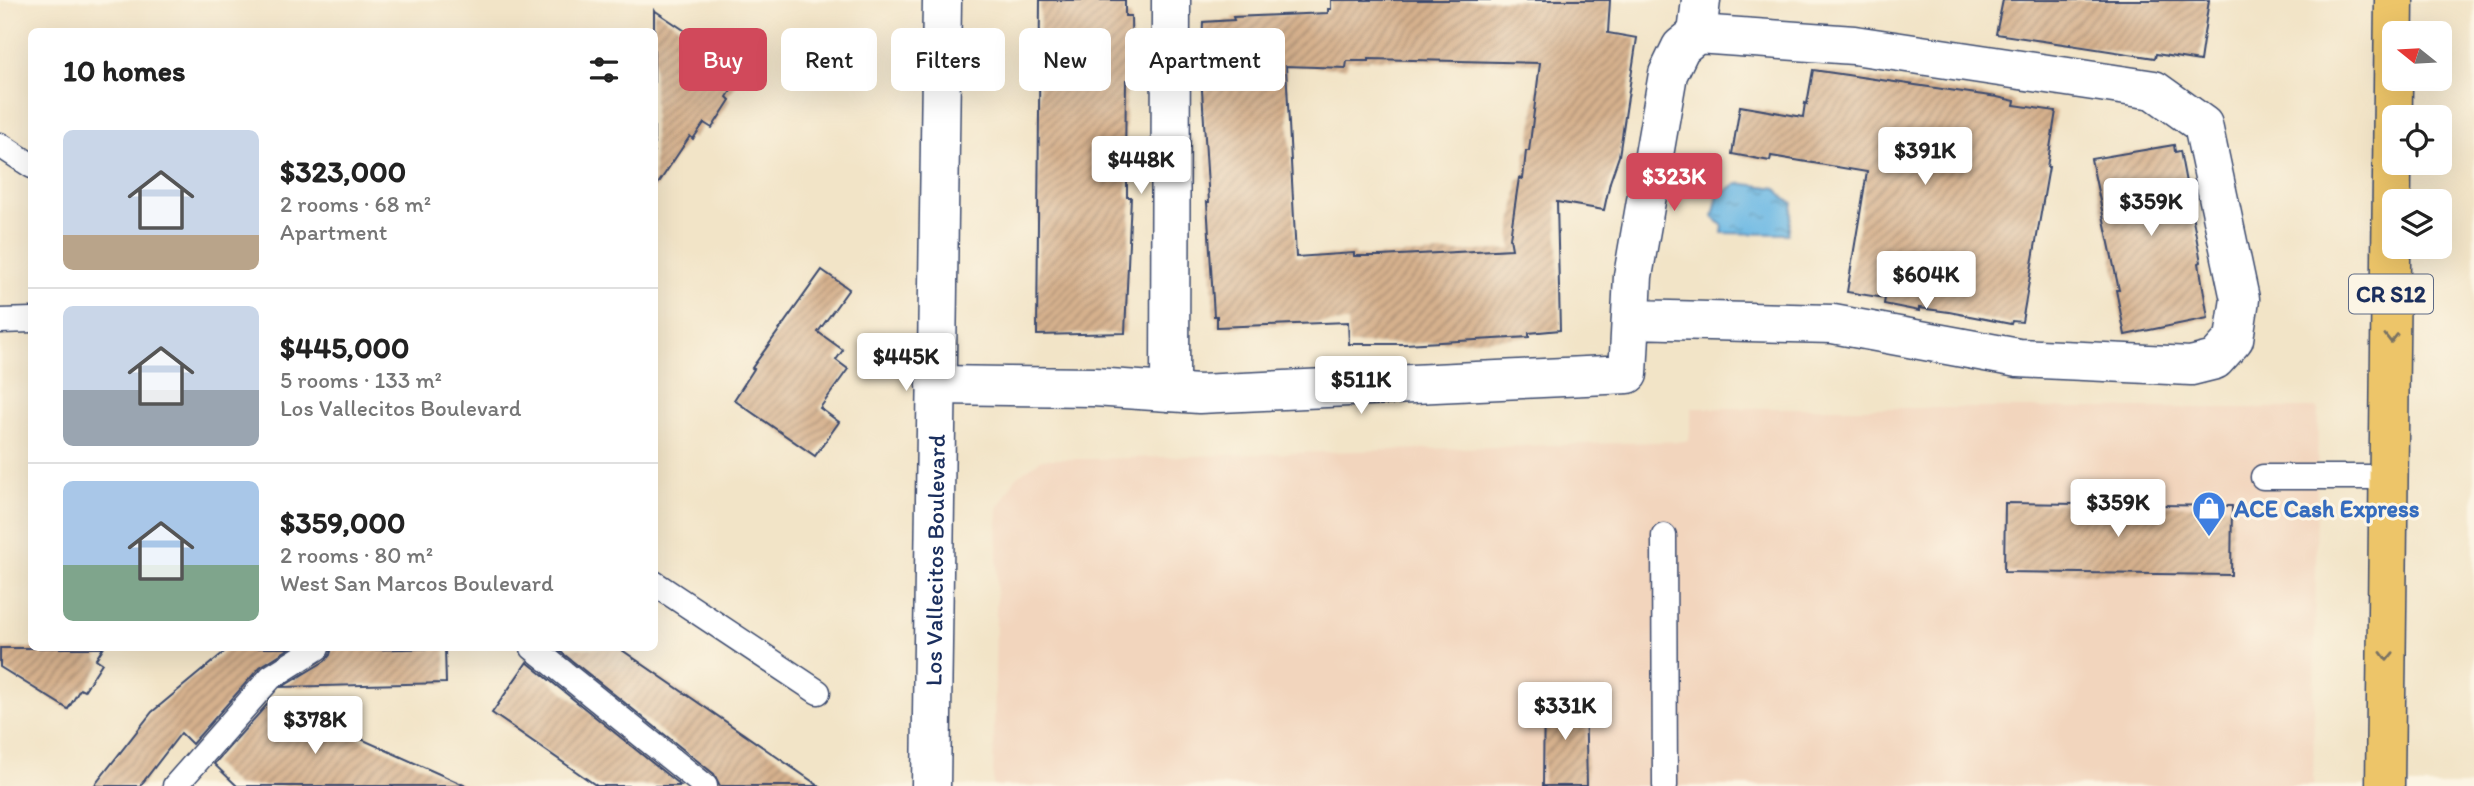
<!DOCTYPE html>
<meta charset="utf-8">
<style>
:root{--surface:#fff;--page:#f2f2f2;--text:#222;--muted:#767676;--line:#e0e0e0;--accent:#d1495b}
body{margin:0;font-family:Itim,sans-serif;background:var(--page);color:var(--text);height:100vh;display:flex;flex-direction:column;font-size:26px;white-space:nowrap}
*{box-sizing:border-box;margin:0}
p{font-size:23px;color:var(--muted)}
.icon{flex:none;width:38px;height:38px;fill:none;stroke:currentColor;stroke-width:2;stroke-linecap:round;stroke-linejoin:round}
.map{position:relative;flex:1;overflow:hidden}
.drawer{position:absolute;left:28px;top:28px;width:630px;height:623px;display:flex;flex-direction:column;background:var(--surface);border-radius:10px;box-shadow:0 7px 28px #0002}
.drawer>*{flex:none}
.guide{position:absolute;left:679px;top:28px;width:665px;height:63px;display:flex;gap:14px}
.needle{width:46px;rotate:288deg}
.tools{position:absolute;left:2382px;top:21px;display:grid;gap:14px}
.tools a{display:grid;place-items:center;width:70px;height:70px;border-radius:10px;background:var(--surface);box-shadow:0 7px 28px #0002;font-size:35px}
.price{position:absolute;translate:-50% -60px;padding:0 16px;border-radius:7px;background:#fff;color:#222;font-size:23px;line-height:46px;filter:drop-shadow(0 2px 4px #0008)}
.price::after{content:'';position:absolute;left:50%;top:42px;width:21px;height:16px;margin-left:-10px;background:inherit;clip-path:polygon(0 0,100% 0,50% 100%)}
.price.current{background:var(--accent);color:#fff}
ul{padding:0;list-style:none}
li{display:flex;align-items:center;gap:21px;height:175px;padding:0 35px}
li+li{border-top:2px solid var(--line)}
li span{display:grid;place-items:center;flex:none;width:196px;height:140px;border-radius:10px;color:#555}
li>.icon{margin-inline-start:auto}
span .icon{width:84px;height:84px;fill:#fffc;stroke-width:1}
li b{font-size:30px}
h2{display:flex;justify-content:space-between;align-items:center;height:84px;padding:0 35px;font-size:30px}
.pill{padding:0 24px;border-radius:10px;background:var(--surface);box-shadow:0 7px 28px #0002;font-size:24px;line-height:63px}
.pill.current{background:var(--accent);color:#fff}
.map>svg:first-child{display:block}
.built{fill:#f2d5bd}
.water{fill:url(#water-ripples);stroke:#4274a1;stroke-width:2}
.building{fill:url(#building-hatch);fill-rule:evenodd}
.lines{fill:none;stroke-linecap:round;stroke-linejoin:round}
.service-casing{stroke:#3b4a6e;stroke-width:27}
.minor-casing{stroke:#3b4a6e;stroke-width:41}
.tertiary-casing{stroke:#3b4a6e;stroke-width:41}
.primary-casing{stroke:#3b4a6e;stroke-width:41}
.service{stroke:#fff;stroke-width:24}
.minor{stroke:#fff;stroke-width:38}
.tertiary{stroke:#fff;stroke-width:38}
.primary{stroke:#edc569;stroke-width:38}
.oneway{stroke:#797263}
.labels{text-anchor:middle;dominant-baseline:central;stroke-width:6;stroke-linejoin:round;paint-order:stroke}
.shield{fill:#fcf5e5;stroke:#5e6a86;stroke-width:2}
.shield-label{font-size:23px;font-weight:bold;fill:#1b2f5e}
.shop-label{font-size:24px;font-weight:bold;fill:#366cbe;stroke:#fcf5e5;text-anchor:start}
.street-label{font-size:24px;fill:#1b2f5e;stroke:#fcf5e5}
</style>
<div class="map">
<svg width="2474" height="786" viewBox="0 0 2474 786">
<defs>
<pattern id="water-ripples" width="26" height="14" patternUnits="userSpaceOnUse" patternTransform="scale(1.75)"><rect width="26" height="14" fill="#6ab8e4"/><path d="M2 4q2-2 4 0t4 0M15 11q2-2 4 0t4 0" fill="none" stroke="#5696bc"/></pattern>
<pattern id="building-hatch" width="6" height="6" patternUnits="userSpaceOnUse" patternTransform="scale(1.75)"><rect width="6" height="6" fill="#d6b18d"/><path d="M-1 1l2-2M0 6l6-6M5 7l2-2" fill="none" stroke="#ad9076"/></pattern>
</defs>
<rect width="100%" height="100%" fill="#fcf5e5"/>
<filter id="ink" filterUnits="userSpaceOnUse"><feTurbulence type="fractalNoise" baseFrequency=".0143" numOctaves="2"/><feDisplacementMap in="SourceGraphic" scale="14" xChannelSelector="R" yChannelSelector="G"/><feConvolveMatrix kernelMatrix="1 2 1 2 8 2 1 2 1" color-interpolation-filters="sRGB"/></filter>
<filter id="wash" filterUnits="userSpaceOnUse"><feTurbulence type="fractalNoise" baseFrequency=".00686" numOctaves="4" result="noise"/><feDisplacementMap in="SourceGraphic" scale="28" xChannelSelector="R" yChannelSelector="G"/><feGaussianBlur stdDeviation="1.57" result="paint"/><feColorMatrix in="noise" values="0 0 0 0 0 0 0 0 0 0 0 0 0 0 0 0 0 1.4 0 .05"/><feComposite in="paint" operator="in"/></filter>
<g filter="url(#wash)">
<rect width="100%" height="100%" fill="#f2e4c7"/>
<polygon class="built" points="1692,408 2318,408 2313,786 993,786 998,508 1016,477 1042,459 1098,459 1689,441"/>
<polygon class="water" points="1737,183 1777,188 1785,199 1793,203 1788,234 1722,233 1723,226 1713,217 1718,194 1726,191"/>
<g id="blocks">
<g class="building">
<polygon points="1040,0 1125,0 1125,16 1131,16 1132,80 1126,80 1125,164 1127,164 1127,197 1131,197 1125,333 1037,335"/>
<path d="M1331,0h279l-2,33 29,5 -18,118 -9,26 -6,28 -47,-8 3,128 -31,3v4l-124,7h-56l-1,-22 -131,5v-11h-3l-7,-114h2l-8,-128 2,-52 31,-2 -1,-3 95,-4v-4h3zM1369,59l171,4 -11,88h-3l-3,28 -4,-1 -9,60 2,11 -131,7h-27v-3l-58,4 -10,-191 60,2 1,-7h22z"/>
<polygon points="2003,0 2209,0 2200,61 2156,54 2155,58 2070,45 2070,43 2070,45 1996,34"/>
<polygon points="654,10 724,57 719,63 740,77 727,97 730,100 712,128 704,123 693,139 690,136 654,190"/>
<polygon points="1813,70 1997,97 2015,101 2014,105 2056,111 2047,167 2049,167 2022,322 2012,321 2011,324 1949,312 1919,308 1919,311 1884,304 1885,298 1847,292 1867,172 1771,156 1770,161 1732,154 1740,106 1803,117 1805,103 1807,104"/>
<polygon points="2174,145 2175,152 2180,151 2201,262 2199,263 2208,318 2125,335 2116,290 2119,290 2091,159"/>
<polygon points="822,270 849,289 818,332 843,350 836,360 848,369 820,408 839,422 815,456 734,400 754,369 752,368"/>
<polygon points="2005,503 2232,506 2231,575 2004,572"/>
<polygon points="0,648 103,648 96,659 102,663 84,691 80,689 68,709 0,667"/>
<polygon points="229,648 290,648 260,667 192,744 181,733 140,786 94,786 152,712"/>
<polygon points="332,648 357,648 359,650 445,648 446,683 282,687 325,661 330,655"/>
<polygon points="556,648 619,648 819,786 720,786 714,774"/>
<polygon points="527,662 681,786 597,786 492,713"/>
<polygon points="1544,697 1585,697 1587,786 1543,786"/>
<polygon points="272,699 466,786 237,786 214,764"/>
</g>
</g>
</g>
<g filter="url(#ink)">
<use href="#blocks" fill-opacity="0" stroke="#3b4a6e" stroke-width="2"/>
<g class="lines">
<g class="service-casing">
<g id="service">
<polyline points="0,145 32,166"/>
<polyline points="0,321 32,320"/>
<polyline points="2263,477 2390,477"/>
<polyline points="1664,536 1665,786"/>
<polyline points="654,583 818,692"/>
<polyline points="533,648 705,786"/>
<polyline points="175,786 271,677 317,648"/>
</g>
</g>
<g class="minor-casing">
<g id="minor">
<polyline points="1697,34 1701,0"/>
<polyline points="936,385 1094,387 1199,394 1628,374 1633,276 1668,74 1681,47 1697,34 1854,45 2154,90 2203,125 2240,299 2234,339 2215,360 2191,366 2018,358 1833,324 1631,319"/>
<polyline points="1170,392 1171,0"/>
</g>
</g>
<g class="tertiary-casing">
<g id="tertiary">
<path id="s1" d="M931,786l11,-786"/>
</g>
</g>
<g class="primary-casing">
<polyline id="primary" points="2385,786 2394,0"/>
</g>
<use href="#service" class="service"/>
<use href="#minor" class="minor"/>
<use href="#tertiary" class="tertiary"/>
<use href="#primary" class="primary"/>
</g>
<defs><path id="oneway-chevron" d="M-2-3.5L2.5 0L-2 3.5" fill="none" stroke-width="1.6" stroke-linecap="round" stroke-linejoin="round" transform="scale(1.75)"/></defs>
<g class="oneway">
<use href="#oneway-chevron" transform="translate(2391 338) rotate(90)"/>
<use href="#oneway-chevron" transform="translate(2387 656) rotate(91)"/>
</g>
</g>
<defs>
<g id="shop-pin" transform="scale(1.75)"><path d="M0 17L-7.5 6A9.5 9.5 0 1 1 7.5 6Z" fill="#3f7fe0" stroke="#fcf5e5"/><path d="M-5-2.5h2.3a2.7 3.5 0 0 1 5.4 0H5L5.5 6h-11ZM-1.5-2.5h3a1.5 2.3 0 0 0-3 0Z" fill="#fff"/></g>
</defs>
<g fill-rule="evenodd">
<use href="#shop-pin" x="2209" y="508"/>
</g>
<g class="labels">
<rect class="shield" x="2349" y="274.5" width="84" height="39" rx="5"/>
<g class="shield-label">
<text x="2391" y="294">CR S12</text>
</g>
<g class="shop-label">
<text x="2234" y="508">ACE Cash Express</text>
</g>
<g class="street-label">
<text stroke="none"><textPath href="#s1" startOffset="226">Los Vallecitos Boulevard</textPath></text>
</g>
</g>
</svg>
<div class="tools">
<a><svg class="needle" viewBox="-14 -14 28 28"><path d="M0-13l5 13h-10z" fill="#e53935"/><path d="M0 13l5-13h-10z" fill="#767676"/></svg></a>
<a><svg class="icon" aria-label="locate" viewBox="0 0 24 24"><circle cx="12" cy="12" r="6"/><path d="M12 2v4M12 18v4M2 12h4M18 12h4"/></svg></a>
<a><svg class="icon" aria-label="layers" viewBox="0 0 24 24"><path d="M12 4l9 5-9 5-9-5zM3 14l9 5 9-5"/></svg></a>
</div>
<b class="price" style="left:1925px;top:187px">$391K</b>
<b class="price" style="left:1141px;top:196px">$448K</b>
<b class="price current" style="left:1674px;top:213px">$323K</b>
<b class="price" style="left:2151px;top:238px">$359K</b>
<b class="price" style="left:1926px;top:311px">$604K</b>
<b class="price" style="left:906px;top:393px">$445K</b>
<b class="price" style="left:1361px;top:416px">$511K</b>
<b class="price" style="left:2118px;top:539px">$359K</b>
<b class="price" style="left:1565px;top:742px">$331K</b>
<b class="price" style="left:315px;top:756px">$378K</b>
<div class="guide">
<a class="pill current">Buy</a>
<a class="pill">Rent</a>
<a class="pill">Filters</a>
<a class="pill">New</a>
<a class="pill">Apartment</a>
</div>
<section class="drawer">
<h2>10 homes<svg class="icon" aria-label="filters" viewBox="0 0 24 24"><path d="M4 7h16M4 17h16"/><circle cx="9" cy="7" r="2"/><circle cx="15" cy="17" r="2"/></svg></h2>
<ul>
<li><span style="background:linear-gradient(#c9d6e8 75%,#b9a48a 0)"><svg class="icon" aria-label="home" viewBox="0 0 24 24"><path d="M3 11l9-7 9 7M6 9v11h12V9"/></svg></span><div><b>$323,000</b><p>2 rooms · 68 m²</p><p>Apartment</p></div></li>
<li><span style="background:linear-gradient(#c9d6e8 60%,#9aa5b1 0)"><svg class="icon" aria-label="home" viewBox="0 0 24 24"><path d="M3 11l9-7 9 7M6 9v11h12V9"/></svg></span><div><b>$445,000</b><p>5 rooms · 133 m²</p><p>Los Vallecitos Boulevard</p></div></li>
<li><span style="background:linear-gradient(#a9c7e8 60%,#7fa58c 0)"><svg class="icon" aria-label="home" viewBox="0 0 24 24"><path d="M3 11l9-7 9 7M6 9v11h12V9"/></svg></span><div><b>$359,000</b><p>2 rooms · 80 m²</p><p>West San Marcos Boulevard</p></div></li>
</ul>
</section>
</div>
